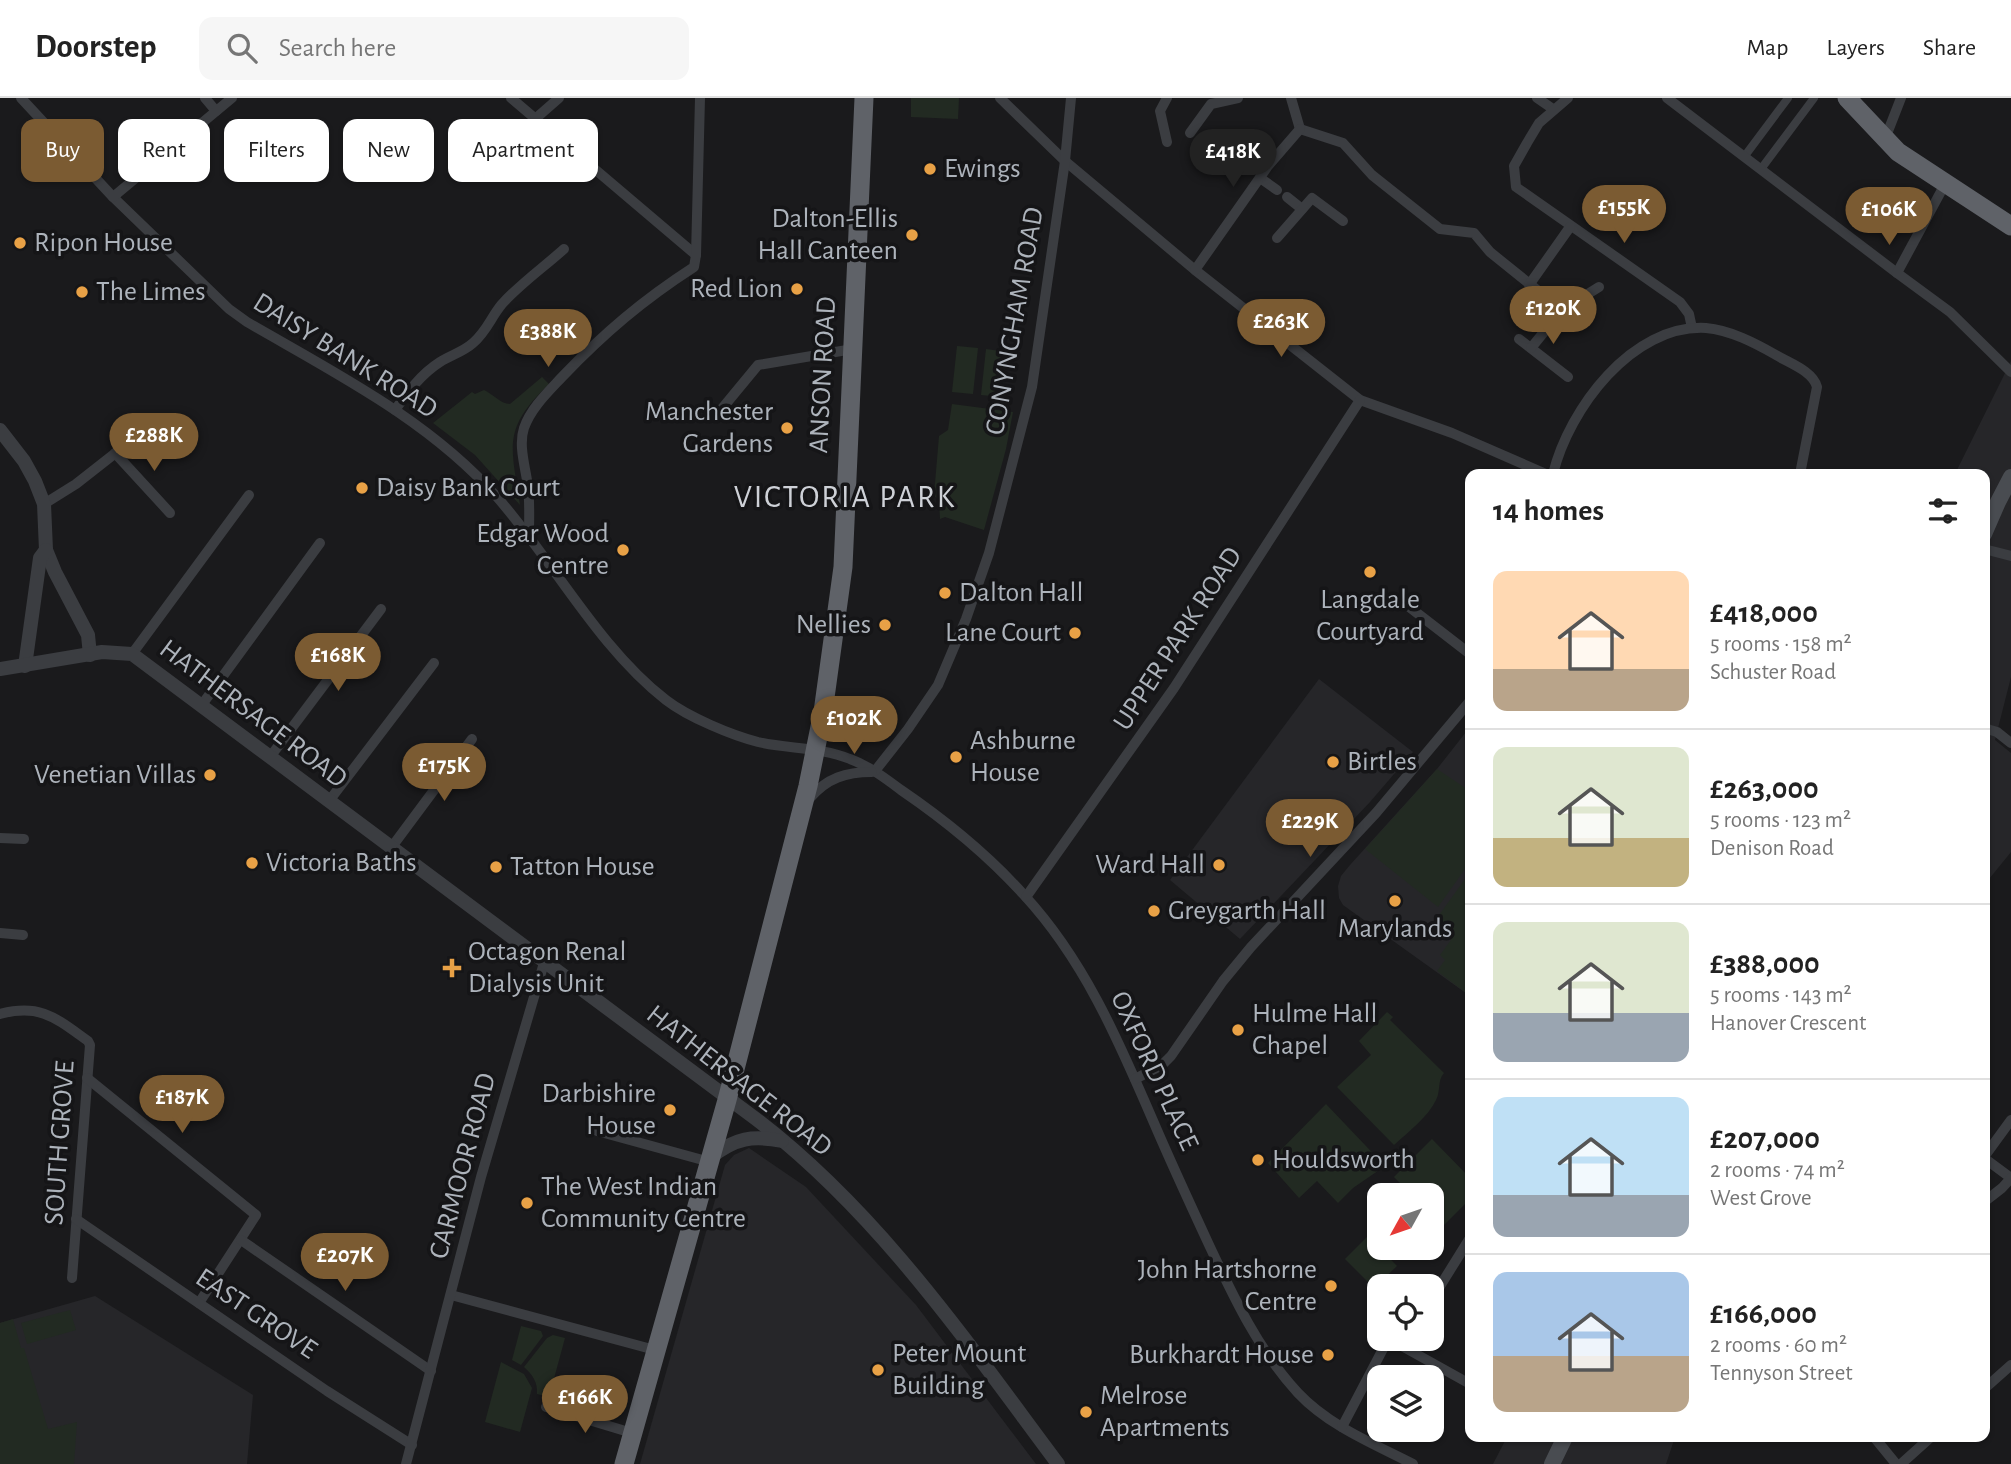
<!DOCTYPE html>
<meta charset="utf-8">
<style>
:root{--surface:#fff;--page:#f6f6f6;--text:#222;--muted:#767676;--line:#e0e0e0;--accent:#7b5b32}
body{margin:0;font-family:"Alegreya Sans",sans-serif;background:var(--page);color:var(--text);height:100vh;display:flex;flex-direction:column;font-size:26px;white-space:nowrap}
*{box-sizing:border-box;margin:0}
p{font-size:23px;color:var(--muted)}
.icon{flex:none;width:38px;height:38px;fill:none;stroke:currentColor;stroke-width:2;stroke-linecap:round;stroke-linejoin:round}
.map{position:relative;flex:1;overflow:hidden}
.drawer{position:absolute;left:1465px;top:371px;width:525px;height:973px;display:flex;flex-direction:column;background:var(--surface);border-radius:14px;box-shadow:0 2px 5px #0004}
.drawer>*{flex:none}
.guide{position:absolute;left:21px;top:21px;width:665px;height:63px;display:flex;gap:14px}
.needle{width:46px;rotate:230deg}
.fabs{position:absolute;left:1367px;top:1085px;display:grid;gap:14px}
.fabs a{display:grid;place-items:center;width:77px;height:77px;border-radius:14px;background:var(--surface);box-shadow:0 2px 5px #0004;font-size:35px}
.price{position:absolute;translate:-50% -60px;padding:0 16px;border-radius:24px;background:var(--accent);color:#fff;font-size:23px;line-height:46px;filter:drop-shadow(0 2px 4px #0008)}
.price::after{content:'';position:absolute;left:50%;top:42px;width:21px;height:16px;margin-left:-10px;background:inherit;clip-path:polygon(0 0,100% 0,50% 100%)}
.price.selected{background:#222;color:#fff}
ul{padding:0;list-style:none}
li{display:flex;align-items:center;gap:21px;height:175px;padding:0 28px}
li+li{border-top:2px solid var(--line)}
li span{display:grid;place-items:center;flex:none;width:196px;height:140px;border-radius:14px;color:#555}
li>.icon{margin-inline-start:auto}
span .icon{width:84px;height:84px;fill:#fffc;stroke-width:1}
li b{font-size:30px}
h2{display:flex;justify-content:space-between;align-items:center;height:84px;padding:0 28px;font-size:30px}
.chip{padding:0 24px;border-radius:14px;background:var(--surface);box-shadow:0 2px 5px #0004;font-size:24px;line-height:63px}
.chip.selected{background:var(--accent);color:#fff}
header{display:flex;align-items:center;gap:42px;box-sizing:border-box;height:98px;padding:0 35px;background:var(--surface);border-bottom:2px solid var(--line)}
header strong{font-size:33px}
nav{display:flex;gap:38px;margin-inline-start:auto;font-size:24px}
.search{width:490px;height:63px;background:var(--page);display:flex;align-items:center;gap:18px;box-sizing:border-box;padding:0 24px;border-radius:14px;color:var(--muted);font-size:26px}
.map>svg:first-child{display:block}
.built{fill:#262629}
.green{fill:#222a22}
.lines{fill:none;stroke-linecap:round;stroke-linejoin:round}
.pedestrian{stroke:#3b3d41;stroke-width:8}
.minor{stroke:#3b3d41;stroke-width:10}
.tertiary{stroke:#3b3d41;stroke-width:14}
.secondary{stroke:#494c51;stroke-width:16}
.trunk{stroke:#5f6268;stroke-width:19}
.poi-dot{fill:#e8a146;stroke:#151517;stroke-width:2.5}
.labels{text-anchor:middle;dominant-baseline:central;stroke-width:7;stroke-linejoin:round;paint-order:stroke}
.poi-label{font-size:28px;fill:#adb3bb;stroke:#151517;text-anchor:start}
.street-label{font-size:28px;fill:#adb3bb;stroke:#151517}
.quarter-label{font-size:32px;letter-spacing:2px;fill:#ced1d7;stroke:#151517}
</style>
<header>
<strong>Doorstep</strong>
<div class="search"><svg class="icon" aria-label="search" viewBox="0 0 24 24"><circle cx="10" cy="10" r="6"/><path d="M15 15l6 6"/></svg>Search here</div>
<nav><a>Map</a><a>Layers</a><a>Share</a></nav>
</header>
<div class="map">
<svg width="2011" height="1366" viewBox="0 0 2011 1366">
<rect width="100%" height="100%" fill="#1a1a1c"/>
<g class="built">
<polygon points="2011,263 2011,579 1995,642 2011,655 2011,754 1985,786 1984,376 1955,376"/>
<polygon points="1319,581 1413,654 1370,704 1240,841 1170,782"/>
<polygon points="1470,629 1470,898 1343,807 1339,800 1338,788 1341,778 1350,767 1437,671"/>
<polygon points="749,1050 806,1089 916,1207 1036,1366 640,1366 725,1067 734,1057"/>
<polygon points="95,1198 253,1297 247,1366 0,1366 0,1225"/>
<polygon points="1507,1339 1675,1339 1666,1366 1493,1366"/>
</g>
<g class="green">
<polygon points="911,0 959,0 958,21 911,19"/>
<polygon points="957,248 978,250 973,296 952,294"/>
<polygon points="986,251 1007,254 1002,299 981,297"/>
<path d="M542,279l7,7c-47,45 -38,61 -29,121l-45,-50 -42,-32 39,-31 3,2 9,-4c9,4 17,14 26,14z"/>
<polygon points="952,306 1013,314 1006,351 984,432 945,419 940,421 939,403 934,397 939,338 948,332"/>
<polygon points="1437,671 1470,693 1470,764 1438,809 1365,751"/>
<polygon points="1470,774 1470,898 1437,873 1445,862 1440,857 1451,842 1432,827"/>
<path d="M1387,914l6,5 -3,3 54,53c-7,8 -3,18 -8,27 -8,17 -28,32 -42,45l-57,-58 34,-32 -12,-14z"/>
<polygon points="1326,1006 1385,1068 1353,1090 1338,1105 1317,1083 1299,1100 1268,1065"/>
<polygon points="1432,1041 1470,1080 1470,1101 1443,1128 1432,1117 1432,1097 1412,1097 1394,1079"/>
<polygon points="1368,1138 1397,1168 1374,1190 1345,1161"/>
<polygon points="70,1212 76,1232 27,1246 21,1225"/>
<polygon points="13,1221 21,1250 24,1250 48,1331 77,1324 74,1366 0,1366 0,1225"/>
<polygon points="521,1228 541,1233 543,1238 521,1267 512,1262"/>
<path d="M553,1237l12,3 -16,59 -12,-3c1,-12 -5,-20 -13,-27l23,-29z"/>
<polygon points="501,1264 524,1276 532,1290 520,1334 485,1324"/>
</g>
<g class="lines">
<g class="pedestrian">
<polyline points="1744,59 1788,0"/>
<polyline points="1761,71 1814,0"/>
</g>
<g class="minor">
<path d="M21,0l92,99 116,112 18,13c88,51 182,98 250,175 57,65 101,150 169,203 22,17 65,35 92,42 30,7 63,5 92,17 19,7 35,19 51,31 44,30 87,65 123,105 61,66 95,147 130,228 18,42 37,83 56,124 24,51 49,104 88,146 31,33 76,51 115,71"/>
<polyline points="205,0 216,13"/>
<polyline points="511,0 696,157"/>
<polyline points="1000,0 1065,63 1195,172 1360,302 1452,335 1546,376"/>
<polyline points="1167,0 1160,13 1167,44"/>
<polyline points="1291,0 1300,31"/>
<polyline points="1537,0 1553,11"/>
<polyline points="1568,0 1539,25 1527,45 1514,68 1516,89 1680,204 1689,216 1692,230"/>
<polyline points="1667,0 1897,175"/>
<polyline points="535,21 559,0"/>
<polyline points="1300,31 1343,45 1372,77 1440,131 1474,135 1490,154 1562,212"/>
<polyline points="1190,35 1211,6 1238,0"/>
<polyline points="1885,41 1901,0"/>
<polyline points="1260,80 1277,92"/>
<polyline points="1945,86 1897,175 1950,214 2011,274"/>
<polyline points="113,99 232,0"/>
<polyline points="1287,99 1302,111"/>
<polyline points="1277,140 1312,100 1343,123"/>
<polyline points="1195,172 1268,68 1300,31"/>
<polyline points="1529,187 1570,129"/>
<polyline points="1519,241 1568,279"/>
<polyline points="1531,250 1562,212 1599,189"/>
<path d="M395,312c13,-18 26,-36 45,-48 11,-7 23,-10 33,-19 14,-12 18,-26 29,-39 18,-20 42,-37 62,-55"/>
<polyline points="720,313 758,267 853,251"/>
<polyline points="115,355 170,415"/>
<path d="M1553,376c16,-65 79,-150 153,-146 24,2 49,15 70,27 13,8 37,16 41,32l-17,87"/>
<polyline points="44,406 76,386 155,324"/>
<path d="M529,437c0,-16 1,-32 -1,-48 -2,-18 -10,-41 -4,-59 7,-20 24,-36 38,-51 42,-44 81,-77 132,-110l2,-12 4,-157"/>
<polyline points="1984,451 2011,458"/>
<polyline points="1408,508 1470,556"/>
<polyline points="132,556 249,397"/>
<polyline points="201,608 320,445"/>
<polyline points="1984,630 1997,634 2011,645"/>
<polyline points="270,659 381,511"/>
<polyline points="875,673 908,631 938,587 966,521 989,455 1032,289 1065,63 1071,0"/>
<path d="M810,700c17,-20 36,-26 62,-26"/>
<polyline points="329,703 434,565"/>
<polyline points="0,740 24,741"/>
<polyline points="391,750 472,641"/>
<polyline points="1026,799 1174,590 1360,302"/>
<polyline points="0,835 23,837"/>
<path d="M0,916c41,-11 57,5 88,27l2,4 -18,233"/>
<polyline points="87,980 256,1117 199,1205"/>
<polyline points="1135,981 1162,967 1171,958 1223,883 1251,849 1376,715 1470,603"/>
<polyline points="597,1033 710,1064"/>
<polyline points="1984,1059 2011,1022"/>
<polyline points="1984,1060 2011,1080"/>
<polyline points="1984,1104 2002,1090 2011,1080"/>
<polyline points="76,1121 327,1293 412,1347"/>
<polyline points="241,1142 431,1273"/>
<polyline points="451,1197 655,1252"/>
<polyline points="1432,1201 1470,1140"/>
<polyline points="1391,1242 1470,1286"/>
<polyline points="1984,1291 2011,1267"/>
<polyline points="546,1309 632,1335"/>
<polyline points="1342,1329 1384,1249 1392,1241"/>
<polyline points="1874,1339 1896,1366"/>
<polyline points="406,1366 481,1079 544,865"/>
<polyline points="1901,1366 1931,1339"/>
</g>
<g class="tertiary">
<polyline points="0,332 24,363 35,383 44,406 46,452 55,474 88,537 90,557"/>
<polyline points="25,568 40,460 46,452"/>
<path d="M0,571l102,-17 30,2 624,465c123,94 210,222 302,345"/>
<path d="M711,1059c24,-19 42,-22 71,-16"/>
</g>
<g class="secondary">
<polyline points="1984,436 1998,404 2011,379"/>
<polyline points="1552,1366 1565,1339"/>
</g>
<g class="trunk">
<polyline points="1847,0 1898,54 2011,128"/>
<polyline points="624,1366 727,1002 808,688 823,614 843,469 864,0"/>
</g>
</g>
<g class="poi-dot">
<circle cx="930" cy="71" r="7"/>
<circle cx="912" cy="137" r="7"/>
<circle cx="20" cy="145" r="7"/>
<circle cx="797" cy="191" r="7"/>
<circle cx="82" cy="194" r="7"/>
<circle cx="787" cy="330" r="7"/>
<circle cx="362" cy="390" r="7"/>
<circle cx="623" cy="452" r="7"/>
<circle cx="1370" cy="474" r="7"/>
<circle cx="945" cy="495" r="7"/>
<circle cx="885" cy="527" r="7"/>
<circle cx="1075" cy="535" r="7"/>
<circle cx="956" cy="659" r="7"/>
<circle cx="1333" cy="664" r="7"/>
<circle cx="210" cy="677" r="7"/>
<circle cx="252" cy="765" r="7"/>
<circle cx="1219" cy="767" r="7"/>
<circle cx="496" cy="769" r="7"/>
<circle cx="1395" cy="803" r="7"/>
<circle cx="1154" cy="813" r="7"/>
<path d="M448.5 859.5h7v7h7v7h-7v7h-7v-7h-7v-7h7z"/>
<circle cx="1238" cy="932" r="7"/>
<circle cx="670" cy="1012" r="7"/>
<circle cx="1258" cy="1062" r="7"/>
<circle cx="527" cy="1105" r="7"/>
<circle cx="1331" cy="1188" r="7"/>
<circle cx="1328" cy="1257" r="7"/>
<circle cx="878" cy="1272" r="7"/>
<circle cx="1086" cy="1314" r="7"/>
</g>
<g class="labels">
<g class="poi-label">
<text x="944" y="71">Ewings</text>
<text x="898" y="121" text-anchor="end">Dalton-Ellis<tspan x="898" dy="32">Hall Canteen</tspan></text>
<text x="34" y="145">Ripon House</text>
<text x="783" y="191" text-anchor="end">Red Lion</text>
<text x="96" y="194">The Limes</text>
<text x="773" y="314" text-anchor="end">Manchester<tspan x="773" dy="32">Gardens</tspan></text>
<text x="376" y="390">Daisy Bank Court</text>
<text x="609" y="436" text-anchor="end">Edgar Wood<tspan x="609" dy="32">Centre</tspan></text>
<text x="959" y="495">Dalton Hall</text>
<text x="1370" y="502" text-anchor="middle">Langdale<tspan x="1370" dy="32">Courtyard</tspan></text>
<text x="871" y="527" text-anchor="end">Nellies</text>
<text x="1061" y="535" text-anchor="end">Lane Court</text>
<text x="970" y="643">Ashburne<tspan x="970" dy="32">House</tspan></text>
<text x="1347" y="664">Birtles</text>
<text x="196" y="677" text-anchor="end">Venetian Villas</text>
<text x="266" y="765">Victoria Baths</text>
<text x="1205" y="767" text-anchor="end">Ward Hall</text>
<text x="510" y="769">Tatton House</text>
<text x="1168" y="813">Greygarth Hall</text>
<text x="1395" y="831" text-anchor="middle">Marylands</text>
<text x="468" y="854">Octagon Renal<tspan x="468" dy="32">Dialysis Unit</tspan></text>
<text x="1252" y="916">Hulme Hall<tspan x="1252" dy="32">Chapel</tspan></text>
<text x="656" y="996" text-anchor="end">Darbishire<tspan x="656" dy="32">House</tspan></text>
<text x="1272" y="1062">Houldsworth</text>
<text x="541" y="1089">The West Indian<tspan x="541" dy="32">Community Centre</tspan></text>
<text x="1317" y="1172" text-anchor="end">John Hartshorne<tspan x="1317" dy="32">Centre</tspan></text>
<text x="892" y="1256">Peter Mount<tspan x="892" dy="32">Building</tspan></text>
<text x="1314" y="1257" text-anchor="end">Burkhardt House</text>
<text x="1100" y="1298">Melrose<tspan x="1100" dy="32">Apartments</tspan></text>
</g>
<g class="street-label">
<text transform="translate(1015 223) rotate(-80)">CONYNGHAM ROAD</text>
<text transform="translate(345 258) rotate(32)">DAISY BANK ROAD</text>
<text transform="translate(823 277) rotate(-87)">ANSON ROAD</text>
<text transform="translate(1178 541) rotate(-57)">UPPER PARK ROAD</text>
<text transform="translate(253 616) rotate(37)">HATHERSAGE ROAD</text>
<text transform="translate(1154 973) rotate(65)">OXFORD PLACE</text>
<text transform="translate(739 983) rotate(38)">HATHERSAGE ROAD</text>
<text transform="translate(60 1045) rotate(-86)">SOUTH GROVE</text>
<text transform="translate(463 1068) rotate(-75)">CARMOOR ROAD</text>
<text transform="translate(256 1216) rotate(34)">EAST GROVE</text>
</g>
<g class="quarter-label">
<text x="845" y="399">VICTORIA PARK</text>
</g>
</g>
</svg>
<div class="fabs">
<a><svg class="needle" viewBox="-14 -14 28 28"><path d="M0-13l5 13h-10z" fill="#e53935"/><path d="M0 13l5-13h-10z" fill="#767676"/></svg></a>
<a><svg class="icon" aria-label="locate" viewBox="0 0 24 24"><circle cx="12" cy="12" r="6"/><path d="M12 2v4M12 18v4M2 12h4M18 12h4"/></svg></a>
<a><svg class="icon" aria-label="layers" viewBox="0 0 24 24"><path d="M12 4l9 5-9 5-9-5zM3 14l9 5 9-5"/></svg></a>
</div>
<b class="price selected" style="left:1233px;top:91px">£418K</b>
<b class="price" style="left:1624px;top:147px">£155K</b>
<b class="price" style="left:1889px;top:149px">£106K</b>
<b class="price" style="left:1553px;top:248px">£120K</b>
<b class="price" style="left:1281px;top:261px">£263K</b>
<b class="price" style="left:548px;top:271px">£388K</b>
<b class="price" style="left:154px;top:375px">£288K</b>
<b class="price" style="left:338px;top:595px">£168K</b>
<b class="price" style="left:854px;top:658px">£102K</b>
<b class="price" style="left:444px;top:705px">£175K</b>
<b class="price" style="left:1310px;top:761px">£229K</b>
<b class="price" style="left:182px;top:1037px">£187K</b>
<b class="price" style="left:345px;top:1195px">£207K</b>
<b class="price" style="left:585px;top:1337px">£166K</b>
<div class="guide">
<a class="chip selected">Buy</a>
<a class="chip">Rent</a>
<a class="chip">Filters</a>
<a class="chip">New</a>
<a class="chip">Apartment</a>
</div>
<section class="drawer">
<h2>14 homes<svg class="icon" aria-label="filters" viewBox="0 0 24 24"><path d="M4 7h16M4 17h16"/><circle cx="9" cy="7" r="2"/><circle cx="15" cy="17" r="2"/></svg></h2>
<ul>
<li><span style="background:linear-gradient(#ffd9b3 70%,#b9a48a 0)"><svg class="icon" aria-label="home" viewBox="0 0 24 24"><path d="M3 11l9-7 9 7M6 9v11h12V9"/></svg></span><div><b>£418,000</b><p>5 rooms · 158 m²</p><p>Schuster Road</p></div></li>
<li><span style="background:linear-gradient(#dfe7d0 65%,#c2b280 0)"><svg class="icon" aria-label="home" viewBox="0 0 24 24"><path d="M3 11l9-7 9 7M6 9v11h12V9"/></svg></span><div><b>£263,000</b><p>5 rooms · 123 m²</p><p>Denison Road</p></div></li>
<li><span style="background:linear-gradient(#dfe7d0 65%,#9aa5b1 0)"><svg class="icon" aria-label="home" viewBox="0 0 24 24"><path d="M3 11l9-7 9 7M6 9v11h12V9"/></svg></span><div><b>£388,000</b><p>5 rooms · 143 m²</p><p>Hanover Crescent</p></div></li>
<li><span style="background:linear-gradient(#bfe0f5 70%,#9aa5b1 0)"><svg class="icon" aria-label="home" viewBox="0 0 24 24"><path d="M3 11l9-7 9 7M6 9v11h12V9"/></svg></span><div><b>£207,000</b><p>2 rooms · 74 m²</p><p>West Grove</p></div></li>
<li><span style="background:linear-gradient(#a9c7e8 60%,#b9a48a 0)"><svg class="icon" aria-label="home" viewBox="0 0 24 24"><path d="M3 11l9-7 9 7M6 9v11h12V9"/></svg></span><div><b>£166,000</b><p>2 rooms · 60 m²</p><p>Tennyson Street</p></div></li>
</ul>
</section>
</div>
